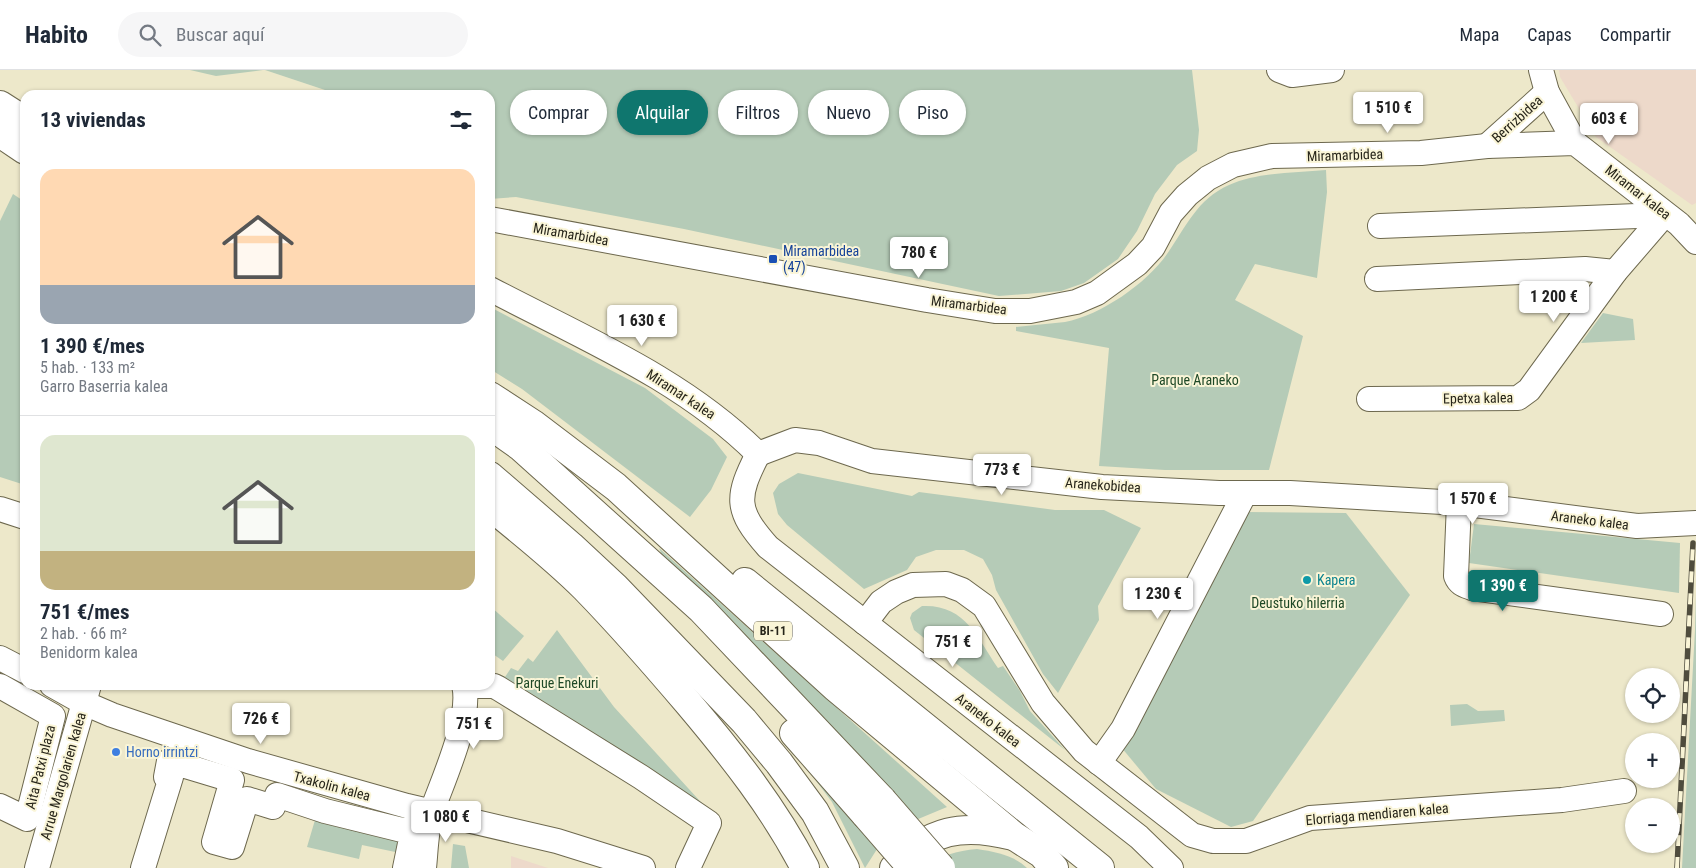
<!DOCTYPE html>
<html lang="es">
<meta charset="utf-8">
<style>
:root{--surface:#fff;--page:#f6f6f7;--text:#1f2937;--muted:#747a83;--line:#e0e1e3;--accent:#0f766e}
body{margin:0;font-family:"Roboto Condensed",sans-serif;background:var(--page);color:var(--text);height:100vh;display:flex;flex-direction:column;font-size:19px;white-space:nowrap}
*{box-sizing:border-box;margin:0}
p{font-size:16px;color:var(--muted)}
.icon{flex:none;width:28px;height:28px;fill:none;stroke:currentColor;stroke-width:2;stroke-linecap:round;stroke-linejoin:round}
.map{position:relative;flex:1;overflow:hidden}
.details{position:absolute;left:20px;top:20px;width:475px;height:600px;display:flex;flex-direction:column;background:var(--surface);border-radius:15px;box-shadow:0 1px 4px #0004}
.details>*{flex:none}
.banner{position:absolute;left:510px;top:20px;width:475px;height:45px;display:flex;gap:10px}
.controls{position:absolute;left:1625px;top:598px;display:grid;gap:10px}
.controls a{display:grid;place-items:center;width:55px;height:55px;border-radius:50%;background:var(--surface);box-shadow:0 1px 4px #0004;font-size:25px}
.price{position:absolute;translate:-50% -42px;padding:0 11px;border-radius:5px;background:#fff;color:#222;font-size:16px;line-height:32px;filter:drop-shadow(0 1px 2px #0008)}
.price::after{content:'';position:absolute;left:50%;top:30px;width:15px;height:11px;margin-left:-8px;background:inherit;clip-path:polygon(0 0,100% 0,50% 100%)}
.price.current{background:var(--accent);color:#fff}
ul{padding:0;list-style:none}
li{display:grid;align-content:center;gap:10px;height:265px;padding:0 20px}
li+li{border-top:1px solid var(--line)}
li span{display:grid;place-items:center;height:155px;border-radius:15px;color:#555}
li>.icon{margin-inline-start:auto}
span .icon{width:90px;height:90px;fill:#fffc;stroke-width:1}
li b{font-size:21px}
h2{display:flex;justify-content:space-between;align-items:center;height:60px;padding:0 20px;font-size:21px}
.tag{padding:0 18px;border-radius:22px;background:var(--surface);box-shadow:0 1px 4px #0004;font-size:18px;line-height:45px}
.tag.current{background:var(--accent);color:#fff}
header{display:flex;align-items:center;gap:30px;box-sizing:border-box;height:70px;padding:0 25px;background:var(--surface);border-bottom:1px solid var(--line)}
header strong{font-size:24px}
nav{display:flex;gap:28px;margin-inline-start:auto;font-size:18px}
.search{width:350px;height:45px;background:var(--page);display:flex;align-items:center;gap:12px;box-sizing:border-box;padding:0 18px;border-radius:28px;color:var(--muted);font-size:19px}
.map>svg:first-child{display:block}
.education{fill:#edd9ca}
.green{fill:#b5cbb7}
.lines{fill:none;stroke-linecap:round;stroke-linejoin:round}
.minor-casing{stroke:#6d684e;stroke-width:26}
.major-casing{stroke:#6d684e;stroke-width:30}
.minor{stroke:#fff;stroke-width:24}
.major{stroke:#fff;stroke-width:28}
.rail-casing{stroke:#4f4c3d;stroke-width:5.5}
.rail{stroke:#faf5d7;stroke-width:4;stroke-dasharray:11;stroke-linecap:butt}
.major-bridge-casing{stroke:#6d684e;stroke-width:30;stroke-linecap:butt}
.major-bridge{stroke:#fff;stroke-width:28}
.transit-dot{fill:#1a4fb4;stroke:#faf5d7;stroke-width:2}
.culture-dot{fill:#0f9aa8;stroke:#faf5d7;stroke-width:2}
.shop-dot{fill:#3f7fe0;stroke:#faf5d7;stroke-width:2}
.labels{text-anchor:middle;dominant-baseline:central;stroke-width:4;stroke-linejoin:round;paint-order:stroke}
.shield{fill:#faf5d7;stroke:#666353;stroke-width:1}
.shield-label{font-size:12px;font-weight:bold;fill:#27251a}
.street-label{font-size:14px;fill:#27251a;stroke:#faf5d7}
.transit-label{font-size:14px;fill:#164399;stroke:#faf5d7;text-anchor:start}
.park-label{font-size:14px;fill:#1e4826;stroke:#faf5d7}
.culture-label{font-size:14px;fill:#0d838f;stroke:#faf5d7;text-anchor:start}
.shop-label{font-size:14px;fill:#366cbe;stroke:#faf5d7;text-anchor:start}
</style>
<header>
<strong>Habito</strong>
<div class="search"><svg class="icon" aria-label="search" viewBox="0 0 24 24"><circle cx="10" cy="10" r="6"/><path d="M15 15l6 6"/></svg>Buscar aquí</div>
<nav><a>Mapa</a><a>Capas</a><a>Compartir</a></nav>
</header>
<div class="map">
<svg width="1696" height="798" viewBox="0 0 1696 798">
<rect width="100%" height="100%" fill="#ede8ca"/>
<g class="education">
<polygon points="1559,0 1696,0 1696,133 1692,135 1596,67 1560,7"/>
<polygon points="511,786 548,798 511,798"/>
</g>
<g class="green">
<polygon points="190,0 263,0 216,6"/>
<polygon points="265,0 1192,0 1199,60 1197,81 1177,95 1155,124 1137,161 1118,189 1084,213 1061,221 999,226 684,159 516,127 490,129 490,25 334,25 325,20"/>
<path d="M1326,100l1,22 -10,86 -62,-14 -20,36 68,36 -34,134h-104l-66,-4 10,-118 -93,-17v-4c16,-2 33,-3 49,-5 36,-7 81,-38 102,-68 19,-27 30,-55 62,-69 29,-13 66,-12 97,-15z"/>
<polygon points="13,124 25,132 25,415 0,407 0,151"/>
<polygon points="490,237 645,318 713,369 727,387 711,420 690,447 522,319 490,299"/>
<polygon points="1603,243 1633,249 1635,270 1581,273"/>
<polygon points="798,403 912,426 919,422 1055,440 1104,440 1141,458 1098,536 1099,550 1058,623 1043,604 996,520 992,505 983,489 964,480 936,480 916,487 907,500 864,519 787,455 778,444 773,423 779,414"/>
<polygon points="1247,442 1346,443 1410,525 1253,751 1231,757 1156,719 1121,677"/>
<polygon points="1474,454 1680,473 1679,523 1469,493"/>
<polygon points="659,478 947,737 911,752 708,529 662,485"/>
<polygon points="1696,524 1696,798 1682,798 1695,560"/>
<polygon points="490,536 524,566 503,591 490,582"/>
<path d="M922,536c43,-2 55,31 76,62l5,-2 17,25 10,20 35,39 -151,-120 -4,-12 2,-5z"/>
<polygon points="557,560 614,637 709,741 496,613 500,605 505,607 511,598 518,601 528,588 533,592"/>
<polygon points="1467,634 1478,641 1504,640 1505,651 1451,656 1450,635"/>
<polygon points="781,664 879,776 865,798 832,732"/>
<polygon points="315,750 402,760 400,783 362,775 359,789 307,777"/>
<polygon points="453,774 465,776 469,798 451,798"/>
<path d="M977,779c19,3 36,6 50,19h-104c17,-13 34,-17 54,-19z"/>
</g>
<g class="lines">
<g class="minor-casing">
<g id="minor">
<polyline points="1279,0 1292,5 1332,0"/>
<polyline points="1541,0 1547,22 1575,73"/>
<polyline points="1487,76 1547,22"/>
<polyline points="490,149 927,230 995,241 1030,241 1076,232 1097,223 1137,194 1153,177 1171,143 1187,125 1208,108 1233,95 1272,86 1421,83 1487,76 1575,73 1679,154 1696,172"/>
<polyline points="1380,156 1637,146"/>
<polyline points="1377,209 1585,199 1615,202 1665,144"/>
<path d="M490,219c93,49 193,90 268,165"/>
<polyline points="1369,329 1518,328 1529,320 1615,202"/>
<polyline points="758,384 795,370 819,373 872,391 1102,417 1219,423 1290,423 1459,433 1637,456 1696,453"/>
<path d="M758,384c-22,43 -23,56 10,93l371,290 32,31"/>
<path d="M1459,433l-3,73c3,8 8,9 16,12l189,26"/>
<polyline points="0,439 25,447"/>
<polyline points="865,553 881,532 896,522 913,515 946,514 962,520 984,536 1043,633 1084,681 1192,765 1213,771 1246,771 1310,748 1562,730 1624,721"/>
<polyline points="0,588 25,601"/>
<polyline points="52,615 84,633 112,645 248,691 407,736 557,771 643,798"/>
<polyline points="0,616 53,646 27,749 0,736"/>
<polyline points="473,616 494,616 498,618 641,707 709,753 688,798"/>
<polyline points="1099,693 1123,659 1245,423"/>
<polyline points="37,798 89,615"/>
<polyline points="143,798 171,707 166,707 169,691 232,710 214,772 232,777 247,729 273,737 277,725 325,741 402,760 413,759 405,798"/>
<path d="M424,798c2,-19 2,-39 8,-57 11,-31 40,-94 32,-126"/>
</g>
</g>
<g class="major-casing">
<g id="major">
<polyline points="0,35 25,51"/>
<polyline points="0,63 25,80"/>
<polyline points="490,326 533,354 616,417 835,617 1014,766 1042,784 1054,798"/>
<polyline points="490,355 521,377 701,539 882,730"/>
<polyline points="490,406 571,476 615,517 744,651 779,693 815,742 845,798"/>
<path d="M490,436c32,26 65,52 95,82 36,37 70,76 104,116 43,51 85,104 116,164"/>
<polyline points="745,512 1100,798"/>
<polyline points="794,663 866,745"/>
<path d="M894,798c35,-39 69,-45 119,-32"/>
</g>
</g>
<use href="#minor" class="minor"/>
<use href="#major" class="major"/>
<g class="rail-casing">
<polyline id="rail" points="1677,798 1693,473"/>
</g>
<use href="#rail" class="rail"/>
<g class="major-bridge-casing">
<g id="major-bridge">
<polyline points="882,730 941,798"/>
<polyline points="866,745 912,798"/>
</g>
</g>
<use href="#major-bridge" class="major-bridge"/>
</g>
<rect class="transit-dot" x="768" y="184" width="10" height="10" rx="2.5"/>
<circle class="culture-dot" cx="1307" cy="510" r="5"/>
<circle class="shop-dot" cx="116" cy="682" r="5"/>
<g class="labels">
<rect class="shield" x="754" y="551.5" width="38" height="19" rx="4"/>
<g class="shield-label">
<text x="773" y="561">BI-11</text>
</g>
<g class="street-label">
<text transform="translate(1517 49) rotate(-42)">Berrizbidea</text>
<text transform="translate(1345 85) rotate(-2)">Miramarbidea</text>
<text transform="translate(1638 122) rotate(38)">Miramar kalea</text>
<text transform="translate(571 164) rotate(10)">Miramarbidea</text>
<text transform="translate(969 235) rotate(7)">Miramarbidea</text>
<text transform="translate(681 324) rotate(33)">Miramar kalea</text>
<text transform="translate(1478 328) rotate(-1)">Epetxa kalea</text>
<text transform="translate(1103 415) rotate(4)">Aranekobidea</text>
<text transform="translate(1590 450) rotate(7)">Araneko kalea</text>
<text transform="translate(988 650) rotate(38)">Araneko kalea</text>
<text transform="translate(40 697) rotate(-76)">Aita Patxi plaza</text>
<text transform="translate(63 706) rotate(-74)">Arrue Margolarien kalea</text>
<text transform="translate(332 716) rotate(15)">Txakolin kalea</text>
<text transform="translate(1377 744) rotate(-5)">Elorriaga mendiaren kalea</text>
</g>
<g class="transit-label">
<text x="783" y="181">Miramarbidea<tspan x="783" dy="16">(47)</tspan></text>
</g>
<g class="park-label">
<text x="1195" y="310">Parque Araneko</text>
<text x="1298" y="533">Deustuko hilerria</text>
<text x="557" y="613">Parque Enekuri</text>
</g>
<g class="culture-label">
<text x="1317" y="510">Kapera</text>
</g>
<g class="shop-label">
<text x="126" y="682">Horno irrintzi</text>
</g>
</g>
</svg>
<div class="controls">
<a><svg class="icon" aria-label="locate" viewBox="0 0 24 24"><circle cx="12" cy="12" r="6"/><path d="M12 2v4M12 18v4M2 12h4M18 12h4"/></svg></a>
<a>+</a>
<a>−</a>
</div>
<b class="price" style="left:1388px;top:64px">1 510 €</b>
<b class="price" style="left:1609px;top:75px">603 €</b>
<b class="price" style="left:919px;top:209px">780 €</b>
<b class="price" style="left:1554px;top:253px">1 200 €</b>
<b class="price" style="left:642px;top:277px">1 630 €</b>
<b class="price" style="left:1002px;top:426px">773 €</b>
<b class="price" style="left:1473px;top:455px">1 570 €</b>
<b class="price current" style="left:1503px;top:542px">1 390 €</b>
<b class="price" style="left:1158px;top:550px">1 230 €</b>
<b class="price" style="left:953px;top:598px">751 €</b>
<b class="price" style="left:261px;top:675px">726 €</b>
<b class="price" style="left:474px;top:680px">751 €</b>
<b class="price" style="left:446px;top:773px">1 080 €</b>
<div class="banner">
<a class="tag">Comprar</a>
<a class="tag current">Alquilar</a>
<a class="tag">Filtros</a>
<a class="tag">Nuevo</a>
<a class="tag">Piso</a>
</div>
<section class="details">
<h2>13 viviendas<svg class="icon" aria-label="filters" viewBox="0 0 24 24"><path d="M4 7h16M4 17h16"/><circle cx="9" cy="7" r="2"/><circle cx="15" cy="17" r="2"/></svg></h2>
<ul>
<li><span style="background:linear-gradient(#ffd9b3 75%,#9aa5b1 0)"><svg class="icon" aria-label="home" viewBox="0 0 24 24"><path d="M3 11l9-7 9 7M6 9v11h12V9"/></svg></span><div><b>1 390 €/mes</b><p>5 hab. · 133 m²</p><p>Garro Baserria kalea</p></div></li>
<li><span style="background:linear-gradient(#dfe7d0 75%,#c2b280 0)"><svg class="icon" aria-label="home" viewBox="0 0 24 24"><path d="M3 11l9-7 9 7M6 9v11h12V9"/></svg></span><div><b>751 €/mes</b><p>2 hab. · 66 m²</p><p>Benidorm kalea</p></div></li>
</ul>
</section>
</div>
